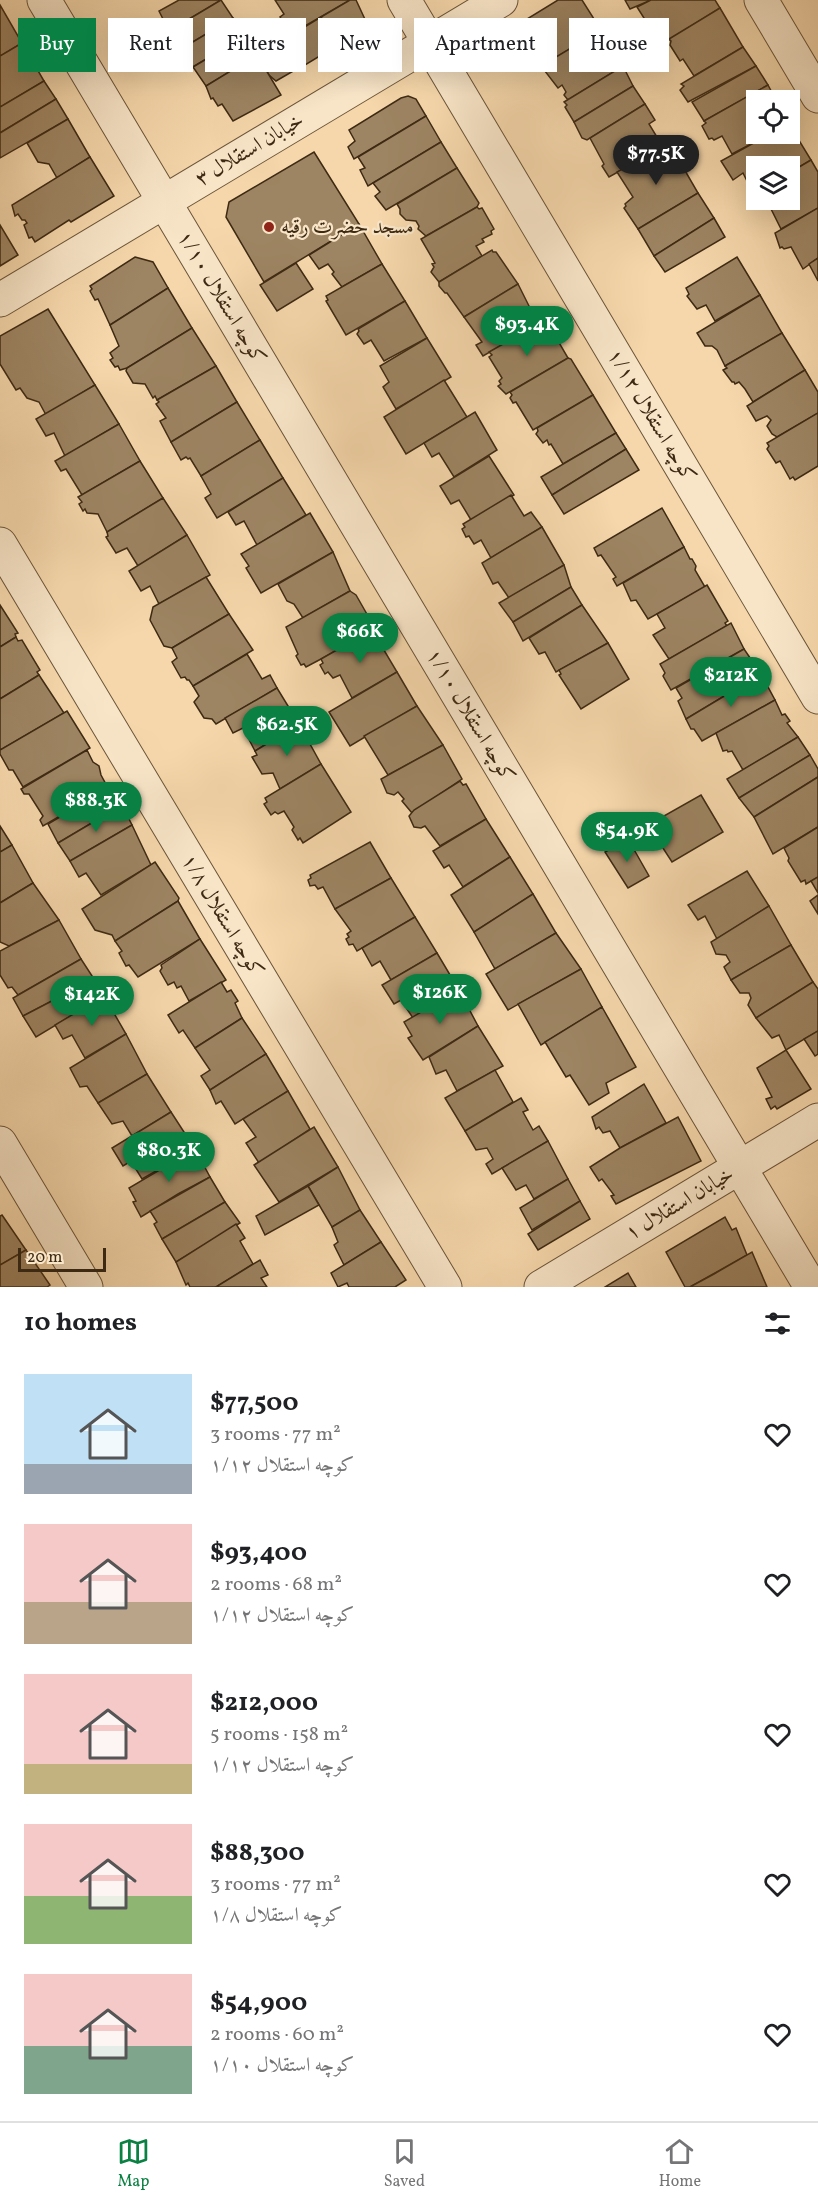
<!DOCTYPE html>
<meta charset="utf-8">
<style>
:root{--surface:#fff;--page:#f6f6f6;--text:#202124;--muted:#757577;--line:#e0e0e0;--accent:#0b8043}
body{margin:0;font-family:Vollkorn,Amiri,serif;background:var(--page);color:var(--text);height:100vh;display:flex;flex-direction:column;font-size:22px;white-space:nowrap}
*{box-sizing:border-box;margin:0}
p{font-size:20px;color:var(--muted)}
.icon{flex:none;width:33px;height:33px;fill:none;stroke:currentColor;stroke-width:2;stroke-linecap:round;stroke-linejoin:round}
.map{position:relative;height:1287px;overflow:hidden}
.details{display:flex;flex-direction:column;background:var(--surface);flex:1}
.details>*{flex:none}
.top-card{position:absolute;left:18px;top:18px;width:783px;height:54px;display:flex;gap:12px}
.controls{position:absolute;left:746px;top:90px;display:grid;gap:12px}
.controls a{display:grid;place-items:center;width:54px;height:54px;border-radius:0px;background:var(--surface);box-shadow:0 6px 24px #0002;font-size:30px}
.scale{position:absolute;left:18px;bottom:15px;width:88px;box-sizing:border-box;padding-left:6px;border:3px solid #3e2a13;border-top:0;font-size:16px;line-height:21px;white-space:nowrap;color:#3e2a13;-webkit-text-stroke:4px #f8e5c8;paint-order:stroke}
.price{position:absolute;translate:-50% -51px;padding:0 14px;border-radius:21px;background:var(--accent);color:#fff;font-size:20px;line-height:39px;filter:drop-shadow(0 2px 3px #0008)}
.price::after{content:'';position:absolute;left:50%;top:36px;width:18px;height:14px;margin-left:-9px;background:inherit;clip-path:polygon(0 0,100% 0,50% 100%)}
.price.on{background:#222;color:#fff}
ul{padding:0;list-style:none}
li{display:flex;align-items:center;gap:18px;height:150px;padding:0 24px}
li span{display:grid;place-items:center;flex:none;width:168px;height:120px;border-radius:0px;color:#555}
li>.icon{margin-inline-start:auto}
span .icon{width:72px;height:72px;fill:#fffc;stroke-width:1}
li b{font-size:26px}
h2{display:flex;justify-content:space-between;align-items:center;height:72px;padding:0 24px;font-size:26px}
.pill{padding:0 21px;border-radius:0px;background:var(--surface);box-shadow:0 6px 24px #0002;font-size:21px;line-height:54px}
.pill.on{background:var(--accent);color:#fff}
.tabs{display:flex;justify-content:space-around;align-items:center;height:84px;border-top:2px solid var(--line);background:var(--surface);font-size:16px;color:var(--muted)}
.tabs a{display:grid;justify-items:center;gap:3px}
.tabs .on{color:var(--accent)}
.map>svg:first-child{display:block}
.building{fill:#9d8462;stroke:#3e2a13;stroke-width:1.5}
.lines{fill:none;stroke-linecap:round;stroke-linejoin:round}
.minor-casing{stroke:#6c5539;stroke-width:35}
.minor{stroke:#f8e5c8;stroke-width:33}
.poi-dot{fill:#8f2418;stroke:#f8e5c8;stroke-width:2}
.labels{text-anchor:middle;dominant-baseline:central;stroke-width:4.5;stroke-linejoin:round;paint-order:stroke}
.street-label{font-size:21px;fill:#3e2a13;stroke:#f8e5c8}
.poi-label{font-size:21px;fill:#3e2a13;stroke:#f8e5c8;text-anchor:start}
</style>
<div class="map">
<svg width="818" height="1287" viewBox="0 0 818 1287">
<rect width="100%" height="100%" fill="#f5d7ab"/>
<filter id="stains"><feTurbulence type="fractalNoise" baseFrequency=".00333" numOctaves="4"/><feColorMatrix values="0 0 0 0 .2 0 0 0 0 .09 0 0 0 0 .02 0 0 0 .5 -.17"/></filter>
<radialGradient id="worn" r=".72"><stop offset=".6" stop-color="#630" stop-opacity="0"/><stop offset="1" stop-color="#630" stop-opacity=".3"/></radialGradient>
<g class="building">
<polygon points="179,0 221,0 169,31 159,11"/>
<polygon points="221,0 233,18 181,49 169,31"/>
<polygon points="275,0 350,0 291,34 280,17 284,14"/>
<polygon points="350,0 356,0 369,28 338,45 321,17"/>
<polygon points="558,0 582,0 601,30 547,63 537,43 530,46 520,26 523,25 522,22"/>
<polygon points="625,0 651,0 630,9"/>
<polygon points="651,0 715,0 720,8 661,45 637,7"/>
<polygon points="0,5 22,43 0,56"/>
<polygon points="720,8 743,47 694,76 683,59 680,61 670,45 671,41 669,39"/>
<polygon points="321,17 338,45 305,65 288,37"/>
<polygon points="233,18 245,36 191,68 181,49"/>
<polygon points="601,30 623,66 568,100 564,95 566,92 562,85 558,88 541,66"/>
<polygon points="245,36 257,55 206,86 193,67"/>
<polygon points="288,37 303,61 302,66 276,81 269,75 257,55"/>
<polygon points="22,43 44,81 0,107 0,56"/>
<polygon points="743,47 756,66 688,102 680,90 684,86 681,84"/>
<polygon points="257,55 281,95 233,121 222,104 218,106 213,98 211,99 206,86"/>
<polygon points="623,66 633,86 574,122 565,107 567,105 564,102"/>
<polygon points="756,66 768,85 704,121 692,102"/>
<polygon points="44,81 56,99 0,133 0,107"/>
<polygon points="768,85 776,100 756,100 756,134 770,134 732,154 722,136 714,140 712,138 709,139 702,126 706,123 704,121"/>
<polygon points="633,86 645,104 587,140 582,138 574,122"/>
<polygon points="408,96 416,99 426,116 354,159 348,147 355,141 349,130 401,98"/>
<polygon points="56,99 68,119 0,158 0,133"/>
<polygon points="645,104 655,120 649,124 663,147 609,177 602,166 604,164 590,138"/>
<polygon points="426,116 441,142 368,186 360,170 365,168 358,157"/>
<polygon points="68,119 90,157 57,178 49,164 38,162 27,143"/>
<polygon points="789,124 811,160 789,173 789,166 756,166 756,192 753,193 743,173 733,180 721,161 770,134 789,134"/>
<polygon points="441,142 457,168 386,210 375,196 380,192 373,183"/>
<polygon points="669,143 698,193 638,229 624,208 626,206 625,204 633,197 617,172"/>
<polygon points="314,152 359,224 264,282 226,217 229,202"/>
<polygon points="90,157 114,196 71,222 69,220 35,242 32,237 29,238 24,225 27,223 25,220 22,220 18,214 15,216 12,205"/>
<polygon points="811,160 818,172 818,208 781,229 770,207 767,208 764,202 761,203 758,200 789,200 789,173"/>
<polygon points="457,168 479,203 477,207 426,236 418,229 419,226 416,221 406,220 400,214 400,209 397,204"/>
<polygon points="698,193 714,218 654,256 638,229"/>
<polygon points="477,207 479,209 482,208 494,229 491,231 492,234 482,239 484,242 476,246 482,256 439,282 431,272 434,267 432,264 435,263 421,239"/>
<polygon points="818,208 818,258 803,269 791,247 784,249 782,247 780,248 775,233"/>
<polygon points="714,218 725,237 665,272 654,256"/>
<polygon points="359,224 382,264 342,287 332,274 334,272 328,264 319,269 309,255"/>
<polygon points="0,225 18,255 0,266"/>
<polygon points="492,250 493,252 496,252 518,284 464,317 447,293 445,293 439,286 439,282"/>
<polygon points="135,257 153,262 168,288 110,325 98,299 95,300 90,291 92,289 90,286"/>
<polygon points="737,257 760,295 715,321 706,305 697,309 687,296 689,294 686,288"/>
<polygon points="818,258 818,281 809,264"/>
<polygon points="296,263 313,289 277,311 260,285"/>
<polygon points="382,264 405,301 346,335 326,301 328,300 326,296"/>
<polygon points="518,284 535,318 537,325 483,356 476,345 482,342 464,317"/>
<polygon points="168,288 192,328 127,368 120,370 118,366 115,367 110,360 113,358 110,353 119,346 110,325"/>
<polygon points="760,295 782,333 725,366 717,350 712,346 705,346 697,333"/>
<polygon points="405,301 427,338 384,361 371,340 364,344 357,334 359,331 358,329"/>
<polygon points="48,309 95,385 46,415 39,402 27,398 20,388 16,390 0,364 0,336"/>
<polygon points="547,322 568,358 506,394 498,386 501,384 499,381 502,378 489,357 492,355 489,352 537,325"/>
<polygon points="192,328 216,366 157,400 155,396 153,398 145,384 133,383 126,371 127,368"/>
<polygon points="782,333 805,370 753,402 745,389 739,382 735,384 734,382 732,382 723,370 727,368 725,366"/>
<polygon points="427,338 451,377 396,409 383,387 389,382 380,366"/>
<polygon points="568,358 571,359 593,395 533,430 516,402 513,403 510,398 512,395 510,392"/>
<polygon points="216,366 237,402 171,442 160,421 166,418 156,404 159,402 157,400"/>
<polygon points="805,370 818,392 818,413 777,437 772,434 767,426 771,420 767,416 756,421 747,406"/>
<polygon points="444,380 467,417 406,454 384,417"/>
<polygon points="95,385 119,424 65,456 54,433 46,436 36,419"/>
<polygon points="593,395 616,433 563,464 551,444 549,445 547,440 543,443 536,434 538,431 537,428"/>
<polygon points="237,402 260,440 201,476 190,458 188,459 186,457 181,460 171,442"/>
<polygon points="475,412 497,450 454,477 439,453 432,457 424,443"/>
<polygon points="818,413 818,466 795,480 793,477 790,479 780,461 776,463 767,449 769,446 767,443"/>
<polygon points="119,424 140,461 82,495 66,469 61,471 55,461"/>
<polygon points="616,433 626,449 552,495 541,477"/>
<polygon points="260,440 283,478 217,518 205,498 211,494 201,476"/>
<polygon points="626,449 639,470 564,514 552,495"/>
<polygon points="489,456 514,495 471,520 459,500 451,504 440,486"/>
<polygon points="140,461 163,498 107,532 98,514 87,513 85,509 83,511 79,504 82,502 78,497"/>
<polygon points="283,478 306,515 257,545 244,521 236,525 228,512"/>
<polygon points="511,495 524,516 531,512 542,527 491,558 481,540 474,544 469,536 466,537 462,529 465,527 463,524"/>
<polygon points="163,498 187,535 138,566 127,548 116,553 106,537 108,536 107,532"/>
<polygon points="662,508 684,547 617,586 613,579 616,577 601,555 598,556 594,548"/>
<polygon points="310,513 333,552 261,593 246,568 249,566 241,554"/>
<polygon points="542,527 564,565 509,598 498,582 493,584 482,563"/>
<polygon points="187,535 210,575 159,604 150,586 141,591 129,571"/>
<polygon points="684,547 690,559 692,559 696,566 695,570 705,587 648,619 636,600 631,601 623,583"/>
<polygon points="333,552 350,591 303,618 294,604 287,601 278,584"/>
<polygon points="564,565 571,587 513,622 499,603"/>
<polygon points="206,577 229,614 172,648 164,646 150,620 153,607"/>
<polygon points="707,585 728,621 725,623 727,626 669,659 653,635 665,628 657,614"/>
<polygon points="571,587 582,605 523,641 513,622"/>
<polygon points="350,591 356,595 368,616 372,630 321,659 306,667 304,664 301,665 296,656 298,654 286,627"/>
<polygon points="0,605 18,633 15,634 16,637 0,647"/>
<polygon points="582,605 608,643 556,672 545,652 539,654 529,638"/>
<polygon points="229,614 253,650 193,686 189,680 187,680 185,677 181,678 172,662 177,658 172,648"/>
<polygon points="731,623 744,649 671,690 663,676 665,673 660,664"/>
<polygon points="372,630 397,672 352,698 340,675 333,678 328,672 325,674 320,665 323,663 321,659"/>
<polygon points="16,637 18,641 22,640 40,670 37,672 39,675 0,699 0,647"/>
<polygon points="608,643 629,679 581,709 559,675 561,674 559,670"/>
<polygon points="744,649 761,674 686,719 678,701 682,698 676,688"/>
<polygon points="247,654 262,679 270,675 277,688 216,724 212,719 204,718 194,702 199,696 193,686"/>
<polygon points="397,672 417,706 350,746 329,712"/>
<polygon points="761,674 775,700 702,741 694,729 691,729 686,719"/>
<polygon points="39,675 64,713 0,750 0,699"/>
<polygon points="277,688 299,724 255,751 243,728 233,733 225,718"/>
<polygon points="775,700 782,715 785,714 790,721 787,723 798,737 743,770 732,751 728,752 727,750 723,751 716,733"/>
<polygon points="417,706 443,745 388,775 364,736"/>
<polygon points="67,711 90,748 23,787 13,770 9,770 0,754 0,750"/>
<polygon points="299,724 321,764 280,789 273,773 262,774 252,757 257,755 255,751"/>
<polygon points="798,737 810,755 739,798 727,779"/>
<polygon points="443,745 462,779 412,813 402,801 404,799 398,792 394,795 387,793 381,779"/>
<polygon points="87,750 93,762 99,766 101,775 108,788 43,826 40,820 43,816 29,794 24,794 21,789"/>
<polygon points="810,755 818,769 818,777 754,817 739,798"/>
<polygon points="321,764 351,812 303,843 300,838 298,840 292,830 294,827 284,811 278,814 275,812 271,815 264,804 267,802 265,798"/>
<polygon points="818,777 818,827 773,854 754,817"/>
<polygon points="460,781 463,785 466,784 486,819 440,846 425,826 421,828 414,827 409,816 414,810"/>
<polygon points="112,786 122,805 58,843 48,824"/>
<polygon points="701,795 723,832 672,862 648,825"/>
<polygon points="122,805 132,825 70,861 58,843"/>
<polygon points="486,819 510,857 463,887 449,865 444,868 433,851"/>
<polygon points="132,825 151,865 101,895 86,873 79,877 70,861"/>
<polygon points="0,826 12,845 0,852"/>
<polygon points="818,827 818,877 806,884 805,880 801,882 788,861 789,858 784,848"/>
<polygon points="628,839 649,876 628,888 605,852"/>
<polygon points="370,842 391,878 335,909 323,887 318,889 315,885 310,886 308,880 311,878 310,875"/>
<polygon points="12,845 33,883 0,903 0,852"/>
<polygon points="510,857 533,894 474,932 451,895"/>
<polygon points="155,862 179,898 178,901 115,941 112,935 95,930 82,909"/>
<polygon points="747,871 769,906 717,939 705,916 698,920 688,905"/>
<polygon points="818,877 818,893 811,881"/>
<polygon points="391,878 415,917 357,951 353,944 349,945 346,939 349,937 347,934 351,931 335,909"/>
<polygon points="33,883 59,920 9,946 0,942 0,903"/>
<polygon points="533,894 556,933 495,969 474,932"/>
<polygon points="818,895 818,914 810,901"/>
<polygon points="178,901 200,939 138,977 129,965 126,966 119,953 122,951 115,941"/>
<polygon points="769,906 791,945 731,980 724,967 730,962 726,955 716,954 711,942"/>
<polygon points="415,917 437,953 391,980 380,961 372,966 362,948"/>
<polygon points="59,920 81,959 18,995 12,987 8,988 0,975 0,951"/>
<polygon points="556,933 581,969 508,1010 486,974"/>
<polygon points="200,939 226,980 189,1001 181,986 177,988 174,982 168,985 160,971 162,968 161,965"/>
<polygon points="791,945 813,982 756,1018 748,1005 751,998 749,993 740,993 731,980"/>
<polygon points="437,953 459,990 413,1018 401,1000 394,1004 382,985"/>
<polygon points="81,959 94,979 23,1016 13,998"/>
<polygon points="581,969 602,1007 541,1045 518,1004"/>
<polygon points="94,979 104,996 36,1037 23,1016"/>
<polygon points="221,982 227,992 231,990 238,1001 235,1003 242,1018 195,1048 183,1030 179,1033 168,1015"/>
<polygon points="813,982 818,989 818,1031 786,1050 779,1035 772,1038 756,1018"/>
<polygon points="459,990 478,1026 423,1060 408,1038 412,1036 404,1022"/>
<polygon points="104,996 126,1034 85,1058 72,1035 63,1039 55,1025"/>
<polygon points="602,1007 636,1067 606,1083 609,1093 589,1105 570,1075 566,1077 545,1042"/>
<polygon points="242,1018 266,1054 210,1090 201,1076 210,1070 195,1048"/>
<polygon points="478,1026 503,1066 457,1091 446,1070 436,1074 429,1057"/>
<polygon points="818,1031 818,1054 815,1056 804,1039"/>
<polygon points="126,1034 147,1074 98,1103 87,1086 80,1087 70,1068"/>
<polygon points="786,1050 811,1089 777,1109 775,1106 771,1109 766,1099 772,1097 757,1068"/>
<polygon points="266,1054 288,1091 235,1124 221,1101 216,1104 210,1090"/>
<polygon points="495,1070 513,1102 465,1131 445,1098"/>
<polygon points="147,1074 171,1112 132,1136 123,1121 112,1124 98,1103"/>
<polygon points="644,1084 666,1123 620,1148 610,1131 603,1133 599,1127 596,1129 592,1117"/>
<polygon points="288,1091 310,1129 259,1163 246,1143 256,1137 243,1119"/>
<polygon points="521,1098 528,1110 523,1112 533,1130 539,1126 548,1141 492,1174 486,1164 493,1159 487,1148 476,1150 465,1131"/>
<polygon points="171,1112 195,1149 142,1179 131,1161 123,1166 112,1148"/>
<polygon points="678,1117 701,1161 616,1204 611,1196 614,1195 602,1179 599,1181 590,1167 620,1148"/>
<polygon points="314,1127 338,1167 279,1202 254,1165"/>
<polygon points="548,1141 568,1179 534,1199 526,1185 516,1190 502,1168"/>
<polygon points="195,1149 210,1177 178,1194 141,1217 133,1202 136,1201 129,1188"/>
<polygon points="338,1167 360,1210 332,1227 308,1186"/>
<polygon points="210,1177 225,1202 162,1239 154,1224 157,1222 150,1211"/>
<polygon points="568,1179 580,1201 532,1230 520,1208"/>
<polygon points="308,1186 319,1205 265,1235 256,1216"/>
<polygon points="580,1201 590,1219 538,1250 528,1234"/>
<polygon points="225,1202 240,1223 176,1262 162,1239"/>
<polygon points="360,1210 381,1242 344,1265 334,1245 338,1242 332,1227"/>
<polygon points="2,1215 26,1250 0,1265 0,1216"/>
<polygon points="725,1217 732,1230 736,1228 747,1255 690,1287 685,1287 666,1252"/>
<polygon points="236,1224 245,1238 240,1241 253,1264 216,1287 190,1287 188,1283 186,1285 176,1262"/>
<polygon points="381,1242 406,1280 395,1287 349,1287 347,1283 338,1287 331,1273"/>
<polygon points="26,1250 50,1285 47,1287 0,1287 0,1265"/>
<polygon points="752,1252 767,1287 690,1287 714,1274"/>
<polygon points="260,1260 268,1275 261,1278 267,1287 216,1287"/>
<polygon points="628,1273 636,1287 605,1287"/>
</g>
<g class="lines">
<g class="minor-casing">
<g id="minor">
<polyline points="44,0 811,1287"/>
<polyline points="404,0 818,697"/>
<polyline points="761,0 818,96"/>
<polyline points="0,300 501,0"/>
<polyline points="0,544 445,1287"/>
<polyline points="0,1143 86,1287"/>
<polyline points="541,1287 818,1120"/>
</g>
</g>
<use href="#minor" class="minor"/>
</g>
<circle class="poi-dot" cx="269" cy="227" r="6"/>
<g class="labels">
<g class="street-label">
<text transform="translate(250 150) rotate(-31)">خیابان استقلال ۳</text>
<text transform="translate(221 298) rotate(59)">کوچه استقلال ۱/۱۰</text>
<text transform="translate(651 416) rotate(59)">کوچه استقلال ۱/۱۲</text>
<text transform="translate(470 716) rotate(59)">کوچه استقلال ۱/۱۰</text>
<text transform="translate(222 916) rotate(59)">کوچه استقلال ۱/۸</text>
<text transform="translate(680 1204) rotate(-31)">خیابان استقلال ۱</text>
</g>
<g class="poi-label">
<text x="281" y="227">مسجد حضرت رقیه</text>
</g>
</g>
<rect width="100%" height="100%" filter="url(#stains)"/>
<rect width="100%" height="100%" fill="url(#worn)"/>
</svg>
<div class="controls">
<a><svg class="icon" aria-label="locate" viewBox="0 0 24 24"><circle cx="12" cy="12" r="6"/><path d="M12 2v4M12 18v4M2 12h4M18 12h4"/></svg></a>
<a><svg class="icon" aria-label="layers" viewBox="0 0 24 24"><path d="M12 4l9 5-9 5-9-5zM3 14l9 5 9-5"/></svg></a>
</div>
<div class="scale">20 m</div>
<b class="price on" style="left:656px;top:186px">$77.5K</b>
<b class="price" style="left:527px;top:357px">$93.4K</b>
<b class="price" style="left:360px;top:664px">$66K</b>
<b class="price" style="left:731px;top:708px">$212K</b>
<b class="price" style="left:287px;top:757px">$62.5K</b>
<b class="price" style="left:96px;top:833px">$88.3K</b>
<b class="price" style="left:627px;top:863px">$54.9K</b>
<b class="price" style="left:440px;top:1025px">$126K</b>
<b class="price" style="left:92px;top:1027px">$142K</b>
<b class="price" style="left:169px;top:1183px">$80.3K</b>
<div class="top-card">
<a class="pill on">Buy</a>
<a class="pill">Rent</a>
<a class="pill">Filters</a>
<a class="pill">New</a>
<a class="pill">Apartment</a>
<a class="pill">House</a>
</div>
</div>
<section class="details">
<h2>10 homes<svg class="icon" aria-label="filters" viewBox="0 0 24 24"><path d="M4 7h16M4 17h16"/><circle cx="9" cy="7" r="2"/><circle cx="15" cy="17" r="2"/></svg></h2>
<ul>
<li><span style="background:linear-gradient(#bfe0f5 75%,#9aa5b1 0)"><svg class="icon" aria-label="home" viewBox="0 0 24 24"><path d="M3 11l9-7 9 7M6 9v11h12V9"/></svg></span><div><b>$77,500</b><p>3 rooms · 77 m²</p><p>کوچه استقلال ۱/۱۲</p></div><svg class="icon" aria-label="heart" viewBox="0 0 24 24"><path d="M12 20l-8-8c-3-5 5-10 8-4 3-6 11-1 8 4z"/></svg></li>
<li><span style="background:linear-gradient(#f6c9c9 65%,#b9a48a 0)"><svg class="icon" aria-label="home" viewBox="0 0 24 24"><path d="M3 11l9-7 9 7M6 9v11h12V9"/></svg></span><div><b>$93,400</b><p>2 rooms · 68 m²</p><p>کوچه استقلال ۱/۱۲</p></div><svg class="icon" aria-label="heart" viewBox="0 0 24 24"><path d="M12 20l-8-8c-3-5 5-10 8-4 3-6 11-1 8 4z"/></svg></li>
<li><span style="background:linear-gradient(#f6c9c9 75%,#c2b280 0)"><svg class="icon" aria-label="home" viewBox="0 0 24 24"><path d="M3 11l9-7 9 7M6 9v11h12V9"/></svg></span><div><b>$212,000</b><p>5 rooms · 158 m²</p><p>کوچه استقلال ۱/۱۲</p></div><svg class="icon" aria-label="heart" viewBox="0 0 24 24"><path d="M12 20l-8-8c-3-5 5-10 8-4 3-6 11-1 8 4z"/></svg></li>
<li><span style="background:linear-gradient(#f6c9c9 60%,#8fb573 0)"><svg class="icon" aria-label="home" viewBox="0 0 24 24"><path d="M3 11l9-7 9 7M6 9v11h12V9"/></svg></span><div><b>$88,300</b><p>3 rooms · 77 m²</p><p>کوچه استقلال ۱/۸</p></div><svg class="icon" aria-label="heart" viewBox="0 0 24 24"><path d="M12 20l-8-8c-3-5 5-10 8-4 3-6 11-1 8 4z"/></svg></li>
<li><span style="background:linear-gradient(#f6c9c9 60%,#7fa58c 0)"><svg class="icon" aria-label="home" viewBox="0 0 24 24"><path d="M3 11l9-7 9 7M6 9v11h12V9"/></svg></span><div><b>$54,900</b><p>2 rooms · 60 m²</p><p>کوچه استقلال ۱/۱۰</p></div><svg class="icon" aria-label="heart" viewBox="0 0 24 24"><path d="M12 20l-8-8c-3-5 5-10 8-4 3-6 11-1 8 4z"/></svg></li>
</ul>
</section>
<nav class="tabs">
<a class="on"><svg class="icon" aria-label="map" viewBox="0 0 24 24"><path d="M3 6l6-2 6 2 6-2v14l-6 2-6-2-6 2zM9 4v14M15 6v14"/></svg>Map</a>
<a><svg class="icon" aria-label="saved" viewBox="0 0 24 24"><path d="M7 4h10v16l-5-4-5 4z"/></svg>Saved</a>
<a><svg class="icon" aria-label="home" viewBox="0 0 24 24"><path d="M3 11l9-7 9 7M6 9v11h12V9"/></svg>Home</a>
</nav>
